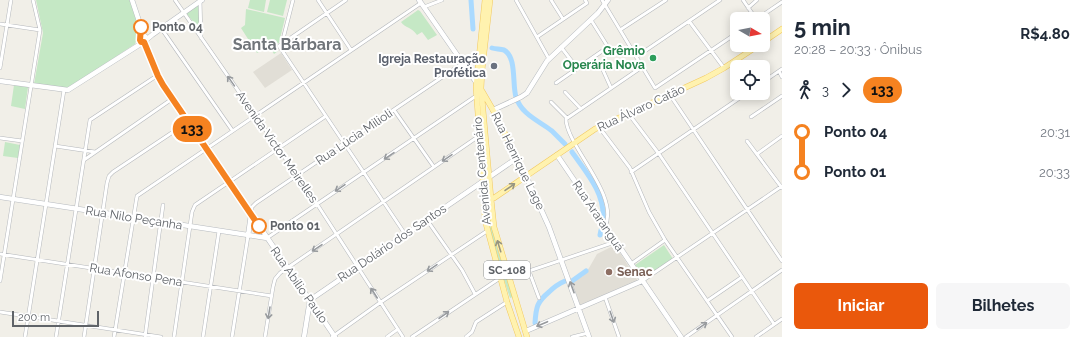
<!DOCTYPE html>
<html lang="pt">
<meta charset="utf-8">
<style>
:root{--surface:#fff;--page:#f6f6f7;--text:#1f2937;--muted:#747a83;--accent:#ea580c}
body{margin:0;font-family:Raleway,sans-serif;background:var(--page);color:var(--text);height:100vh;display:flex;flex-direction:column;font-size:15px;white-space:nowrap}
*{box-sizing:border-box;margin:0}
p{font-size:13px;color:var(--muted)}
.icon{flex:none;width:22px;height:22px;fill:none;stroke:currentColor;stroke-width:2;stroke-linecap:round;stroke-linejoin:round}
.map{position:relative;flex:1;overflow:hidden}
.side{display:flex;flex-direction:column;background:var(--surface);width:300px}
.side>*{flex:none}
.badge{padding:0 8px;border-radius:13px;font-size:14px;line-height:26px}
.needle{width:26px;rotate:99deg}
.controls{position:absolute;left:730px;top:12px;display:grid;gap:8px}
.controls a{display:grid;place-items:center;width:40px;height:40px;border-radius:6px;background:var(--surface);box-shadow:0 2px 10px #0003;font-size:20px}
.scale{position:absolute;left:12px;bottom:10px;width:87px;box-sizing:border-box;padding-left:4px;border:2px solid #5f6368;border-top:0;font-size:11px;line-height:14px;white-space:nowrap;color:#5f6368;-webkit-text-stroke:3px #fff;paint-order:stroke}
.map>.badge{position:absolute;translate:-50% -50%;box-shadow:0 0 0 2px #fff}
.legs{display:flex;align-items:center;gap:6px;height:44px;padding:0 12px;font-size:13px}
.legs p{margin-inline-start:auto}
.head{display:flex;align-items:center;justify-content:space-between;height:68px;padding:0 12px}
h1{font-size:22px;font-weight:700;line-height:30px}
.action{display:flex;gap:8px;margin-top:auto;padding:8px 12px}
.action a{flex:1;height:46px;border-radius:6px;background:var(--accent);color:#fff;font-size:16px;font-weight:700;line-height:46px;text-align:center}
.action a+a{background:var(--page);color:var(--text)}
ul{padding:0 12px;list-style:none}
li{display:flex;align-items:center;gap:14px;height:40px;font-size:15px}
li i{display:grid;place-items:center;width:6px;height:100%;margin:0 5px;background:currentColor}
li i::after{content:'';width:10px;height:10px;margin:-5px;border:3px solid;border-radius:50%;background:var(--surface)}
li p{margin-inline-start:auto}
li:first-child i{background:linear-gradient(#0000 50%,currentColor 0)}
li:last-child i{background:linear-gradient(currentColor 50%,#0000 0)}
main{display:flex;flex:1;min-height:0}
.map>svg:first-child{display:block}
.education{fill:#e1ded6}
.green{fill:#c5e8c5}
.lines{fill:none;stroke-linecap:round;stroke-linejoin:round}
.river{stroke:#aadaff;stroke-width:5}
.street-casing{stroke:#b5b8bc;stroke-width:4}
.secondary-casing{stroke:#b6babf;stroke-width:5.5}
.primary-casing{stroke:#f2c960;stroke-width:6}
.street{stroke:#fff;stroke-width:3}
.secondary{stroke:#fff;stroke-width:4.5}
.primary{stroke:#fff2af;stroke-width:5}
.oneway{stroke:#979a9d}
.oneway2{stroke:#979581}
.line-1-casing{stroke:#fff;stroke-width:9}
.line-1{stroke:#f58220;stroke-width:6}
.stop-1-dot{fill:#fff;stroke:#f58220;stroke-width:2}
.leisure-dot{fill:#2e9e5b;stroke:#fff;stroke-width:1.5}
.worship-dot{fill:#6b7280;stroke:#fff;stroke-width:1.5}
.education-dot{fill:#8d6e63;stroke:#fff;stroke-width:1.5}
.labels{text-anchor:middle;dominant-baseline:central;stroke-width:4;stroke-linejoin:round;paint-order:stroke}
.shield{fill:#fff;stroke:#8f9295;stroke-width:1}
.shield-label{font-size:11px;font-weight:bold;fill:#5f6368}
.stop-label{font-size:12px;font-weight:bold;fill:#5f6368;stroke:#fff;text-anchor:start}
.leisure-label{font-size:12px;font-weight:bold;fill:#27864d;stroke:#fff;text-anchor:end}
.worship-label{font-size:12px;font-weight:bold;fill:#5b616d;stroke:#fff;text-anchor:end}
.street-label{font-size:12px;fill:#5f6368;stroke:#fff}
.education-label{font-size:12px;font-weight:bold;fill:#785e54;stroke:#fff;text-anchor:start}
.district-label{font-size:16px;font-weight:bold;fill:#70757a;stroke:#fff}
</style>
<main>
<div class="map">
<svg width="782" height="337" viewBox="0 0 782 337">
<rect width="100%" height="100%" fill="#f1efe8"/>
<path class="education" d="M281,53l11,17 -27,18 -12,-16z
M615,245l23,36 -58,24 -8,-23 11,-6 6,-8 8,-14z"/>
<path class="green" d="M36,0h95l9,31 -5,13 -68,45 -33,-5 9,-51z
M250,0h16l-2,12 -16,-4z
M270,0h17l-4,16 -16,-4z
M200,4v26l-14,-17z
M246,9l39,9 -6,25 -4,1 3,7 -4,3 -5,-8 -12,7 -16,-25 4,-3z
M418,10l2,1 17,24 -9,5 -6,-8 -5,3c-5,-8 -12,-7 -16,-13z
M14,85l14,2 -3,22 -14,-3z
M5,142l15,3 -2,13 -15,-2z
M486,201l3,4 8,42 16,50 -3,1c-11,-32 -21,-64 -24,-97z
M664,245l9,14 -29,19 -6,-10 -3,-3z"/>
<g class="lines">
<path class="river" d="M471,0l2,29
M492,48c3,1 8,1 12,2 13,7 8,35 12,47 5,17 23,24 36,34 4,4 9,9 13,13
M572,152c14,20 33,41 31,67
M600,235l1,-5
M572,281l14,-10
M535,323c1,-16 2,-21 14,-31 5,-5 9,-8 16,-11"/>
<defs>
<path id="street" d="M175,0l142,204 86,133
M200,0l1,38
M318,0l33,50
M346,0l-67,46 126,188
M516,0l33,59
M551,0l12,19
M602,0l53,88 82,-55
M743,0l13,19
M424,7l18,-7
M748,8l9,-8
M757,19l25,-17
M689,21l35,47
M0,24l40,6
M161,28l71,102
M620,30l46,-30
M537,37l50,-34 -2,-3
M282,43l11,-43
M561,47l16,21
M636,57l84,-57
M737,59l6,8
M0,68l11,-68
M602,68l9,20
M779,71l3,6
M763,82l19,-13
M556,83l52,-36 -17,-27
M565,92l16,17
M670,95l112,166
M551,102l16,16
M394,110l40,57
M628,113l31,41 115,170
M751,117l31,-21
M599,127l31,41 19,44 16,28 67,97
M0,138l22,3
M747,141l35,47
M55,146l40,6
M757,154l25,-18
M84,160l88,-61
M631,172l116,-79
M251,213l1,-6 4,-4 207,-140
M427,220l35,50 13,24
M605,227c13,-27 -24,-67 -35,-93 -2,-5 -4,-9 -4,-15l76,-52
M267,238l209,-142
M0,254l272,42
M631,264l34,-24
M0,281l40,-251 -7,-30
M642,281l140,-95
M605,297l14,40
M539,298l-10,-27 86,-29
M707,301l35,-24
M0,312l161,25
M25,337l39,-247
M56,337l34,-217 68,-45
M84,337l23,-154 2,-7 4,-4 75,-50
M114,337l23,-141 284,-193
M145,337l18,-132
M174,337l18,-125 3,-7 131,-89
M203,337l16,-106
M232,337l16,-101
M265,337l8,-50 2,-8 5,-6 199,-137
M332,337l49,-35 106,-71
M387,337l11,-8
M412,337l88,-59
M466,337l6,-5 4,-10 31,-20
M572,337l16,-4
M686,337l96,-67
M756,337l26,-18"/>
<path id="secondary" d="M132,0l12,36
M419,0l57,82
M139.5 39a3.5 3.5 0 1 1 7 0a3.5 3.5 0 1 1-7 0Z
M146,40l6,-5 50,-35
M144,42l12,30 7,13 172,252
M0,81l68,9 74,-47
M493,110l28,-13 6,-4 20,-32 51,-48 10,-13
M557,155l124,182
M526,176l23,51 40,110
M0,197l267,41
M248,236l3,-21
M526,331l116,-50
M304,337l6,-37 207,-142"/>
<path id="primary" d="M485,0l-9,87 8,107 1,26 22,82 12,35
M490,0l-8,70 -1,18 10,111 3,28 33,110
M763,42l19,-13
M482,91l11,19 33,66
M491,199l3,-1 101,-69 111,-51 18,-10 35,-23"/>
</defs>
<use href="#street" class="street-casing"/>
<use href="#secondary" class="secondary-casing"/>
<use href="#primary" class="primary-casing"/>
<use href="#street" class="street"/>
<use href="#secondary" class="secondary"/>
<use href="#primary" class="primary"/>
</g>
<defs><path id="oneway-shaft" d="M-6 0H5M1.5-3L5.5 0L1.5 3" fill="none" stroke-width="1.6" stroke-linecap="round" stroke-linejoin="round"/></defs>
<g class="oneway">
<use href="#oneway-shaft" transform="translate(231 81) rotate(-125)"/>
<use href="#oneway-shaft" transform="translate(389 156) rotate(146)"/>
<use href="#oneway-shaft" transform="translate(447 158) rotate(146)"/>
<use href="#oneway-shaft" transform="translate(340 188) rotate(146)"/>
<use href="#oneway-shaft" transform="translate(317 248) rotate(146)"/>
<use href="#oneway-shaft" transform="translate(432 268) rotate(146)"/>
<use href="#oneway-shaft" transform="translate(572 287) rotate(-110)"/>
<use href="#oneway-shaft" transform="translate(374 293) rotate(-123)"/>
<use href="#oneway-shaft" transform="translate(269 313) rotate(99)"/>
<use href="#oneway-shaft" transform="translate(444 315) rotate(-35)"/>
<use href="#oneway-shaft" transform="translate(612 317) rotate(71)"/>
<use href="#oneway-shaft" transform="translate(542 324) rotate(157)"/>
<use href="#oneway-shaft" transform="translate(702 326) rotate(-35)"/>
</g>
<g class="oneway2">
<use href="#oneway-shaft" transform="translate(510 187) rotate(-35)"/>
<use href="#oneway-shaft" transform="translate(499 246) rotate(-107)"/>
</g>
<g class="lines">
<defs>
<path id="line-1" d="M141,27l-1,13 1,2h3l14,34 5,9 96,141"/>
</defs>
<use href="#line-1" class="line-1-casing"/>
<use href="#line-1" class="line-1"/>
</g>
<g class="stop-1-dot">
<circle cx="141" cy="27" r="7"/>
<circle cx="259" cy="226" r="7"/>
</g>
<circle class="leisure-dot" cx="653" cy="58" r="4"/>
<circle class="worship-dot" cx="494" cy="66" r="4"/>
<circle class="education-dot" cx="609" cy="272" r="4"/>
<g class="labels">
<rect class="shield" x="484" y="261" width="46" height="18" rx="3"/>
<g class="shield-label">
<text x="507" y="270">SC-108</text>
</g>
<g class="stop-label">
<text x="152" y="27">Ponto 04</text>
<text x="270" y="226">Ponto 01</text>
</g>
<g class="leisure-label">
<text x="645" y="51">Grêmio<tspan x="645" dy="14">Operária Nova</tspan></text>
</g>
<g class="worship-label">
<text x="486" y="59">Igreja Restauração<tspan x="486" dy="14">Profética</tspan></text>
</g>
<g class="street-label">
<text transform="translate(641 108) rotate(-25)">Rua Álvaro Catão</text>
<text transform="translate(354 137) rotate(-34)">Rua Lúcia Milioli</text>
<text transform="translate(277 147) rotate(55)">Avenida Victor Meirelles</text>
<text transform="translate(518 161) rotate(64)">Rua Henrique Lage</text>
<text transform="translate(482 171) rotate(-95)">Avenida Centenário</text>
<text transform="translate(598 216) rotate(56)">Rua Araranguá</text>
<text transform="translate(134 218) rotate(9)">Rua Nilo Peçanha</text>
<text transform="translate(392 243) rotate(-34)">Rua Dolário dos Santos</text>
<text transform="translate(136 275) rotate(9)">Rua Afonso Pena</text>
<text transform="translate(299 285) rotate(55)">Rua Abílio Paulo</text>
</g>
<g class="education-label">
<text x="617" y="272">Senac</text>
</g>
<g class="district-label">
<text x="287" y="44">Santa Bárbara</text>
</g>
</g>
</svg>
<div class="controls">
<a><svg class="needle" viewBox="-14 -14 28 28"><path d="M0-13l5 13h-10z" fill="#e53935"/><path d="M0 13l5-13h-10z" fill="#747a83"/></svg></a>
<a><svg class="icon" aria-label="locate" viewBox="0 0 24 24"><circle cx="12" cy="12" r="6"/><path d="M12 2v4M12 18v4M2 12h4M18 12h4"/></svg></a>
</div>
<div class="scale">200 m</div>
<b class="badge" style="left:192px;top:129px;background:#f58220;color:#111">133</b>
</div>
<section class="side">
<div class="head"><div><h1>5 min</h1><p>20:28 – 20:33 · Ônibus</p></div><b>R$4.80</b></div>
<div class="legs"><svg class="icon" aria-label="walk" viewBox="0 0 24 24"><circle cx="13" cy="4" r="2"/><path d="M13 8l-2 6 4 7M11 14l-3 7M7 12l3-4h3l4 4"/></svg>3<svg class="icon" aria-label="forward" viewBox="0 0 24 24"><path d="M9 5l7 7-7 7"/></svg><b class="badge" style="background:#f58220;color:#111">133</b></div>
<ul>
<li><i style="color:#f58220"></i><b>Ponto 04</b><p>20:31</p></li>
<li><i style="color:#f58220"></i><b>Ponto 01</b><p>20:33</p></li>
</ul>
<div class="action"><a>Iniciar</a><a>Bilhetes</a></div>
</section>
</main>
